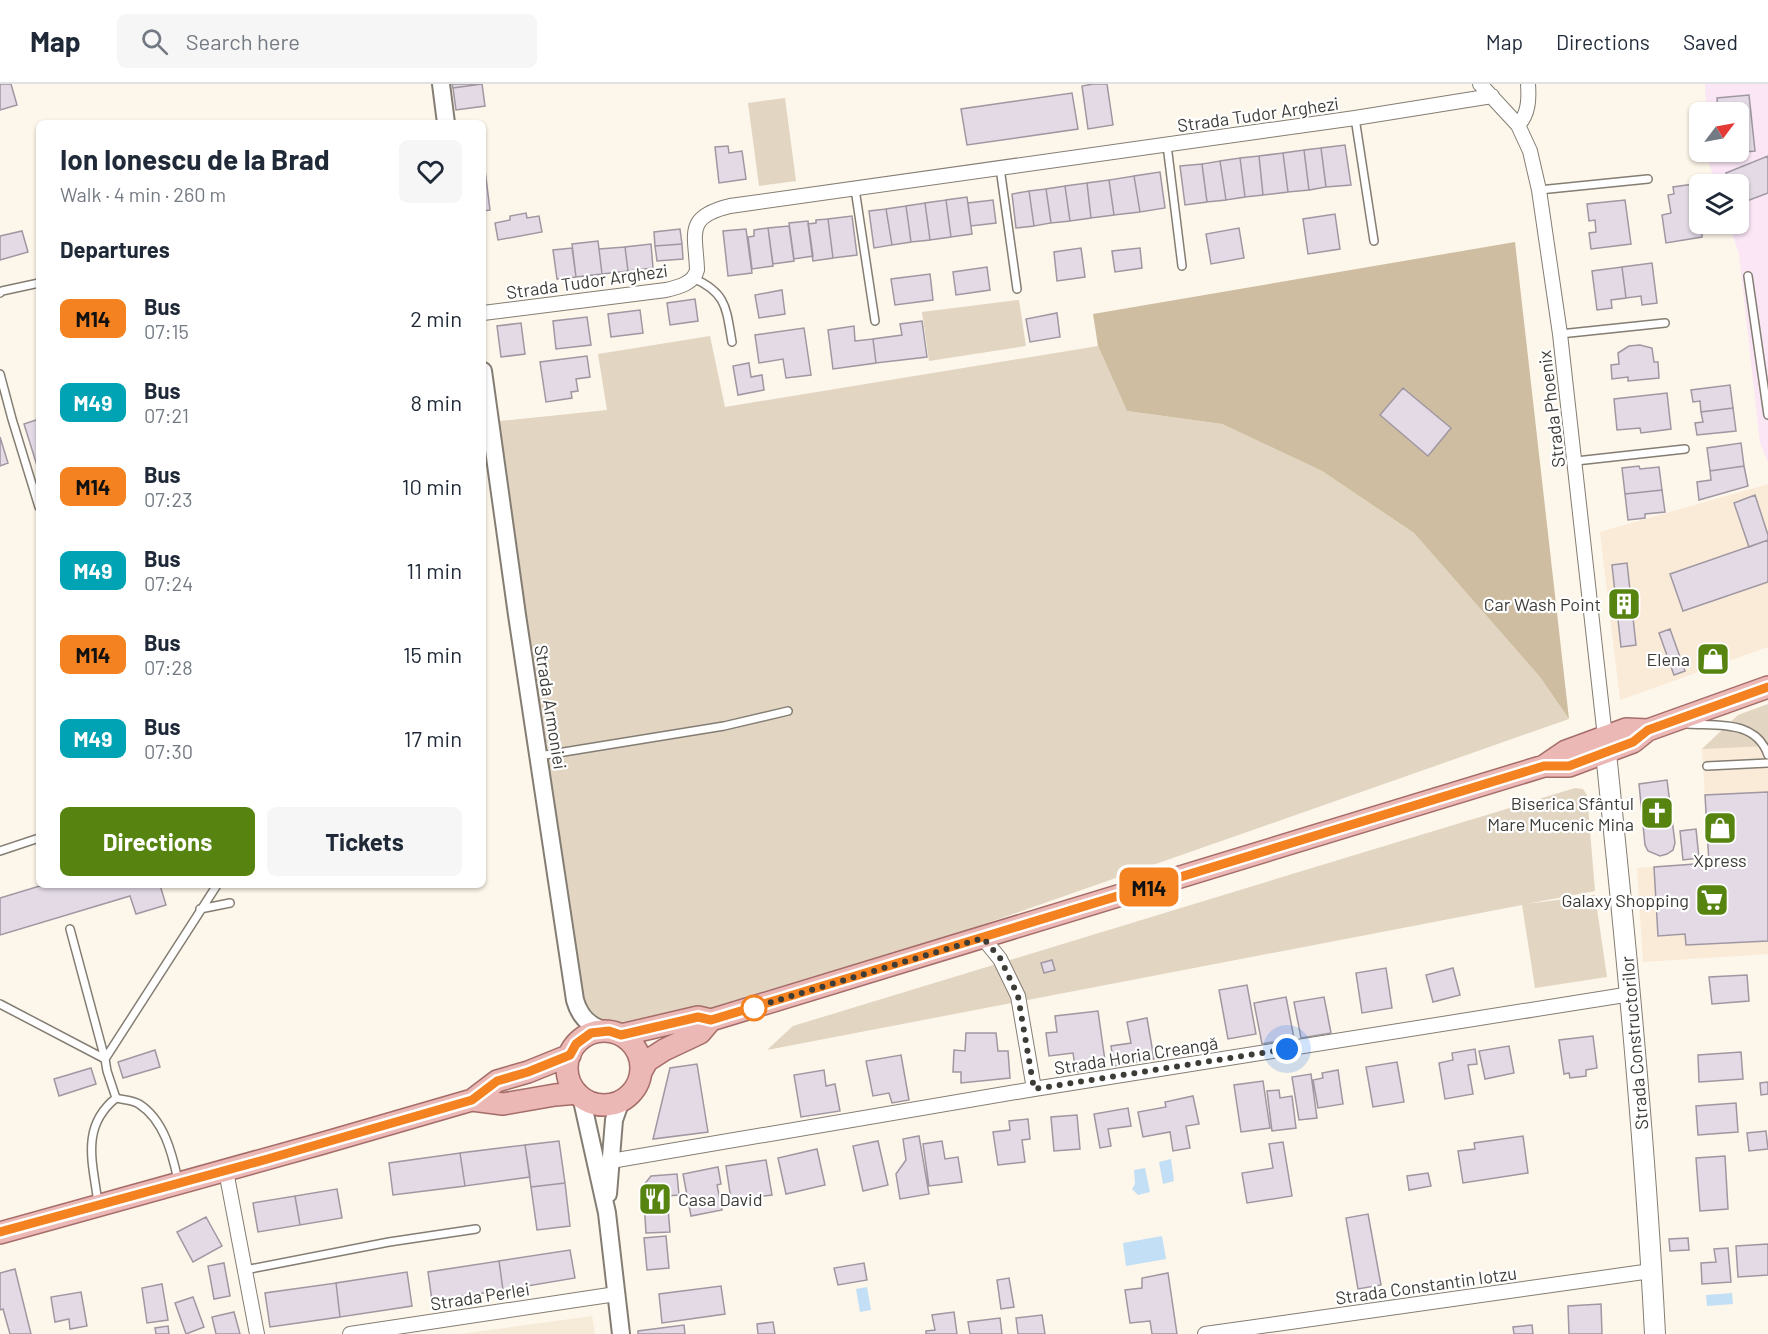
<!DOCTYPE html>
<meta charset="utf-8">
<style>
:root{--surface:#fff;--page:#f6f6f7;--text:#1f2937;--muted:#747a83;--line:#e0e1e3;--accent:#578410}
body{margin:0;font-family:Barlow,sans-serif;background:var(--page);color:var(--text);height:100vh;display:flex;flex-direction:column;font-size:22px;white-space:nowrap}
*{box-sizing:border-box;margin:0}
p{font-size:20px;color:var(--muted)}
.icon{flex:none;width:33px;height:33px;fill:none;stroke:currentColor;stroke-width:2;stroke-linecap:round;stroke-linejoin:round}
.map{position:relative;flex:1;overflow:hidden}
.drawer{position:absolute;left:36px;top:36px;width:450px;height:768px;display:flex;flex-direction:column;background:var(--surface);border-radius:9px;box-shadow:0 2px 4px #0004}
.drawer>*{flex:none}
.badge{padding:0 12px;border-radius:9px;font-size:21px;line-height:39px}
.needle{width:39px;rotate:58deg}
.tools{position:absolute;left:1689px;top:18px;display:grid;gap:12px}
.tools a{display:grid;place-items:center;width:60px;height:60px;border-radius:9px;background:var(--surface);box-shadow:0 2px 4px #0004;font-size:30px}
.you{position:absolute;width:30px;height:30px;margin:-15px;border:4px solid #fff;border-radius:50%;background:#1a73e8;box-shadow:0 0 0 9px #1a73e833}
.map>.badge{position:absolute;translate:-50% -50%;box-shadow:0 0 0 3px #fff}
h2{padding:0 24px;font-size:22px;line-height:54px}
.round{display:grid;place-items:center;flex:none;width:63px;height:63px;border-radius:9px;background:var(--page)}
.overview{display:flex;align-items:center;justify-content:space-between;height:102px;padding:0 24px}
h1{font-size:28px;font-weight:700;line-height:45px}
.primary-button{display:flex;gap:12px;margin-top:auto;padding:12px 24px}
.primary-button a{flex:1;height:69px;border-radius:9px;background:var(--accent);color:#fff;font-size:24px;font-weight:700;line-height:69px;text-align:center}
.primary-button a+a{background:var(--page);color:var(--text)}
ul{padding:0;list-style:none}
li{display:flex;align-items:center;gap:18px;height:84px;padding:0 24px}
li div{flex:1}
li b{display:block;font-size:22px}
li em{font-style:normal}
li .badge{min-width:66px;font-weight:700;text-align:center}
header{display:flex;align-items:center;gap:36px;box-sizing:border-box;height:84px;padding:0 30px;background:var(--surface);border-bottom:2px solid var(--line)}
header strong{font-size:28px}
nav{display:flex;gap:33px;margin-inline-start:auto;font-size:21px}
.search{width:420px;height:54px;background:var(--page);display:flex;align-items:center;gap:15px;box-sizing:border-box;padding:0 21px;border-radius:9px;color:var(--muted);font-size:22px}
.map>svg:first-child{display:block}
.commercial{fill:#faead8}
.industrial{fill:#fae6f5}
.built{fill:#f6ebd8}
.green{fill:#e2d5c2}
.forest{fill:#cebda0}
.water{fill:#c3dff6}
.building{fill:#e3dae5;stroke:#9f97a1;stroke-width:1.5}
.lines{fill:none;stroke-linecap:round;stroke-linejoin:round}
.service-casing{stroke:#847d73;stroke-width:10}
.minor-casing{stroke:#847d73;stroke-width:16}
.tertiary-casing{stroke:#847d73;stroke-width:20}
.secondary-casing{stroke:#847d73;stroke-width:22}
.primary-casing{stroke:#a56d69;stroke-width:24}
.service{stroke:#fff;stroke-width:7}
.minor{stroke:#fff;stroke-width:14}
.tertiary{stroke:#fff;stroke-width:16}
.secondary{stroke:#fff;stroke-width:20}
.primary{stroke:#ebb8b5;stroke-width:21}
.line-casing{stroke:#fff;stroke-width:14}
.line{stroke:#f58220;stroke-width:9}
.walk{stroke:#3e3c37;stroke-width:6;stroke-dasharray:0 10.8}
.stop-dot{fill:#fff;stroke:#f58220;stroke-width:3}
.labels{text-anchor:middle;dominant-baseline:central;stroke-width:4.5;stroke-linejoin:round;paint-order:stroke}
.street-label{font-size:18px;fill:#3e3c37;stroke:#fff}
.poi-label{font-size:18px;fill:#3e3c37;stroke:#fff;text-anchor:end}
</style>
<header>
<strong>Map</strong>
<div class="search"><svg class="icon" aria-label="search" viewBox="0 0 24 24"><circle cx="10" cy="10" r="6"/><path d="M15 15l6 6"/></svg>Search here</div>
<nav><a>Map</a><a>Directions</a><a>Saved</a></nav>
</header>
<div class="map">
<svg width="1768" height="1250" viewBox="0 0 1768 1250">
<rect width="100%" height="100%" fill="#fdf6ea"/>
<path class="commercial" d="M1768,400v163l-148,53 -20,-168z
M1768,620v250l-125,8 -6,-94 72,-5 -7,-114 36,-34z"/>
<path class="industrial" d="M1705,0h63v378l-8,-19 -21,-189 -10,-30h9v-40h-22l-8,-24v-8h30v-40h-32z"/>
<path class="built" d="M592,1232l3,18h-134z"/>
<path class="green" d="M785,14l11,83 -37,5 -11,-83z
M1019,216l7,46 -97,15 -7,-49z
M710,252l15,71 373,-61 29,65 95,13 100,47 92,62 126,144 29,42 -858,301 -79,24 -17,-11 -34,-18 -91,-593 117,-12 -9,-56z
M1768,620v42l-66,3 36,-34z
M1575,704l8,1 4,6 8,96 -69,13 69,-9 12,82 -72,11 -13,-83 -755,145 26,-24z"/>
<path class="forest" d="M1515,158l54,477 -29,-42 -126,-144 -92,-62 -100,-47 -95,-13 -29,-65 -5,-32z"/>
<path class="water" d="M1171,1075l3,22 -11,3 -4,-22z
M1145,1084l5,24 -12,3 -6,-6 3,-5 -1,-14z
M1162,1152l4,23 -40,7 -3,-23z
M867,1203l4,23 -11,2 -4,-23z
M1732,1209l1,11 -26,2 -1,-11z"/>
<path class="building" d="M0,0h11l6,21 -17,5z
M452,0h30l-29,4z
M482,0l3,22 -29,4 -3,-22z
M1093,0h14l6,41 -25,4 -6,-43z
M1072,9l6,36 -111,16 -6,-36z
M1749,11l6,56 -33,3v-2h16v-40h-20l-1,-14z
M1345,61l6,40 -25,2 -5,-39z
M728,62l1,7 13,-2 4,28 -27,4 -4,-36z
M1321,64l5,39 -17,3 -5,-40z
M1304,66l5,40 -21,2 -5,-39z
M1283,69l5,39 -25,3 -4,-39z
M1259,72l4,39 -18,2 -5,-39z
M1768,72v37l-29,11 -1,-20h-7l-5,-11z
M1240,74l5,39 -19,3 -6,-39z
M1220,77l6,39 -19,2 -5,-38z
M1202,80l5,38 -22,3 -5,-39z
M483,86h2l5,40 -7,1z
M1160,88l5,36 -25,4 -6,-36z
M1134,92l6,36 -26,3 -5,-35z
M1109,96l5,35 -23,3 -4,-35z
M1708,98l1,2h-9v40h15l1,7 -14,2v4l-36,6 -4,-28 9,-2 -3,-18 6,-1 -1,-7z
M1087,99l4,35 -21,3 -5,-35z
M1065,102l5,35 -19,2 -5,-34z
M1046,105l5,34 -17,3 -5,-35z
M1029,107l5,35 -18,2 -4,-34z
M967,113l5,37 -21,3 -5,-37z
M946,116l5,37 -21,3 -5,-37z
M993,116l3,23 -25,3 -3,-23z
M1625,116l6,44 -40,5 -2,-16 7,-1 -1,-12 -6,1 -2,-17z
M925,119l5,37 -19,2 -5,-36z
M906,122l5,36 -19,3 -6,-36z
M886,125l6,36 -18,3 -5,-37z
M526,129l1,5 12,-2 3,16 -44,8 -3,-17 15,-3v-4z
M1335,130l5,35 -32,5 -5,-35z
M852,132l5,39 -24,3 -5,-39z
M828,135l5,39 -20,3 -5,-37 8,-1v-3z
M808,137l5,35 -19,3 -5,-36z
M789,142l5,35 -21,3 -5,-36z
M768,144l5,38 -21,3 -4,-32 6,-1v-6z
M1239,144l5,30 -33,6 -5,-30z
M680,145l2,15 -27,2 -1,-14z
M746,145l6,44 -24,3 -5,-45z
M22,147l6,21 -28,8v-24z
M598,157l4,33 -26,3 -4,-33z
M651,160l2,24 -25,3 -3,-24z
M682,160l1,15 -26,2 -2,-15z
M625,163l3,24 -26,3 -3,-25z
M572,164l4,29 -19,2 -4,-29z
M1081,164l4,29 -28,4 -3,-29z
M1140,164l2,20 -27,4 -3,-21z
M1652,179l5,40 -15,2 -1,-9 -15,2 -4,-31z
M987,183l3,23 -34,5 -3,-23z
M1622,183l4,31 -15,2 1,8 -15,2 -5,-39z
M930,190l3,26 -38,5 -4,-26z
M782,206l3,24 -26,4 -4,-23z
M695,215l3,22 -28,4 -3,-22z
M640,226l3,23 -32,4 -3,-23z
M1057,229l3,24 -30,5 -4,-23z
M587,233l4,28 -35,4 -3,-28z
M922,237l5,36 -51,6 -3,-24 29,-4 -2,-11z
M521,239l4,31 -24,3 -4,-31z
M854,242l1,15 18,-2 3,24 -43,6 -5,-39z
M804,244l7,47 -25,3 -3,-19 -24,4 -4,-28z
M1640,261l12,3 2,14h4l1,16 -31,3v-4l-16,2 -1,-14 8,-1 -1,-11 11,-7z
M587,272l3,21 -14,2 2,12 -7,1 1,6 -26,4 -6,-40z
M749,279l2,14 11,-2 2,15 -26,5 -5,-29z
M1730,301l3,23 -32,4 -1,-11 -7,1 -2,-12z
M1403,304l48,40 -23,28 -48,-41z
M1667,309l4,36 -30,4 -1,-5 -23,2 -3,-31z
M1733,324l3,23 -39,4 -2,-12 8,-1 -2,-10z
M39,335v53l-15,-48z
M0,353l8,26 -8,3z
M1741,359l3,23 -34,5 -3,-23z
M1639,382l1,3 19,-2 3,23 -37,4 -3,-26z
M1744,382l4,20 -49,14 -2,-18 14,-2 -1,-9z
M1662,406l3,22 -20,2v4l-17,2 -3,-26z
M1755,411l13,40v5l-19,7 -15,-44z
M1768,456v42l-85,29 -13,-37z
M1627,479l9,82 -15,2 -9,-82z
M1670,545l15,42 -11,4 -15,-42z
M1721,566l4,10 -21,8 -3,-10z
M1667,696l8,63 -2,7 -6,4 -7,2 -12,-5 -3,-6 -6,-61z
M1768,708v149l-82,4 -1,-11 -27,2 -4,-69 55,-4 -4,-68z
M1696,745l3,29 -16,2 -3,-29z
M43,801h117l6,20 -30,9 -6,-18 -130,39v-37z
M1052,876l3,10 -11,3 -3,-10z
M1386,884l6,40 -30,5 -6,-40z
M1453,884l7,27 -27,7 -7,-27z
M1747,891l2,26 -37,3 -3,-27z
M1247,901l9,49 -28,5 -9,-49z
M1286,913l8,41 -32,6 -8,-41z
M1324,913l7,36 -30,5 -7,-36z
M1098,927l8,57 -30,4 -3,-19 -24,3 -3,-23 11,-1 -2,-16z
M1147,934l7,41 -40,7 -3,-20 20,-3 -4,-21z
M966,949h30l2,18h10l2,27 -49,5v-11h-8l1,-22 11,1z
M1593,952l4,32 -11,2v6l-16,2 -1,-5 -5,1 -5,-34z
M1509,962l5,27 -29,6 -6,-28z
M1475,965l2,15 -9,1 5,29 -28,5 -6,-36 14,-3 -1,-7z
M155,966l5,17 -37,11 -5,-16z
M1741,968l2,27 -44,3 -1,-27z
M901,971l8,45 -17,3 -3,-10 -16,3 -7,-35z
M1397,978l7,40 -31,5 -7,-40z
M697,980l11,68 -55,7 17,-71z
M91,984l5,16 -37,12 -5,-17z
M824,986l2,16 9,-2 5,27 -39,6 -7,-42z
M1338,986l5,34 -25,4 -5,-28 10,-2 -1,-5z
M1311,990l6,44 -18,2 -7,-43z
M1263,997l7,47 -29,4 -7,-47z
M1768,998v12l-7,1 -1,-12z
M1279,1006l1,8 12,-2 4,32 -24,3 -5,-40z
M1193,1012l6,28 -13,2 4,22 -17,3 -3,-19 -27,5 -5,-25 28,-5 -1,-5z
M1736,1019l2,29 -40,3 -2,-29z
M1128,1024l3,18 -23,3 3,17 -11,2 -6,-34z
M1077,1031l3,34 -26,2 -3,-34z
M1028,1035l2,20 -8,1 3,22 -27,3 -5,-33 17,-2 -1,-9z
M1766,1047l2,18 -19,2 -2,-18z
M919,1052l10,58 -29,5 -4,-25 10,-14 -3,-21z
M1523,1052l5,37 -65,10 -5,-32 17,-2 -1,-6z
M559,1057l6,42 -34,4 -6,-42z
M878,1057l10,44 -25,6 -10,-45z
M942,1057l3,18 13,-2 4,25 -33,4 -6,-42z
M1283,1058l9,54 -45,7 -5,-30 31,-5 -4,-24z
M525,1061l5,32 -65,9 -5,-33z
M817,1065l8,36 -39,9 -8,-36z
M460,1069l5,33 -72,9 -4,-32z
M1725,1072l3,53 -28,2 -4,-53z
M766,1076l6,35 -41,5 -5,-34z
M718,1083l3,17 -4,1 5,25 -31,6 -8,-42z
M1428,1089l3,13 -22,4 -2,-14z
M677,1090l2,21 -12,1 3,36 -24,1 -3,-47 8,-10z
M565,1099l5,43 -33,4 -6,-43z
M337,1105l5,29 -42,7 -5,-29z
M295,1112l5,29 -42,7 -5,-29z
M1368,1130l13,71 -23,4 -12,-71z
M206,1133l16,29 -29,16 -16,-30z
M666,1152l3,32 -22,2 -3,-32z
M1688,1154l1,12 -19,1 -1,-12z
M1768,1160v31l-30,2 -2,-31z
M1728,1164l3,34 -29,2 -1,-21 15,-1 -2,-13z
M570,1166l5,28 -72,12 -4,-29z
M499,1177l4,29 -71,11 -4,-29z
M224,1179l6,33 -16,3 -6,-33z
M864,1179l3,17 -29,5 -4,-17z
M15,1185l16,65h-21l-7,-25 -3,1v-37z
M407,1188l5,34 -72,11 -4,-34z
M1168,1189l9,61h-25l-2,-13 -20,2 -5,-33 17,-2v-10z
M1009,1194l5,29 -13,2 -4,-29z
M336,1199l4,34 -70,10 -5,-34z
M162,1200l6,36 -21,3 -5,-35z
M721,1202l4,28 -63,9 -3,-29z
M81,1208l6,34 -17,3 -1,-10 -14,3 -4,-25z
M193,1213l11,30 -18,7 -11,-31z
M1601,1220l1,30h-33l-1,-28z
M234,1228l6,22h-24l-4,-17z
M954,1228l3,22h-31v-3l9,-1 -3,-15z
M1042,1231l3,19h-27l-2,-16z
M1000,1234l2,16h-32l-2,-12z
M773,1238l2,12h-17l-1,-10z
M684,1241l1,9h-47v-3z
M1532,1241l1,9h-19l-1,-7z
M168,1242l1,8h-13l-1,-6z"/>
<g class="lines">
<defs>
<path id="service" d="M1355,34l19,123
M1167,61l15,121
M1000,84l17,121
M855,105l20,132
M1539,106l109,-11
M1748,192l20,139
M693,194c34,15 33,30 39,64
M0,209l2,-2 37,-8
M1560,250l105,-11
M0,290l12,45 27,88
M1576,377l109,-12
M1688,640c30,2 68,-4 80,31
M539,672l185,-30 64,-15
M1707,682l61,-3
M0,767l39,-13
M200,825l30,-6
M70,845l35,130
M0,920l105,55
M116,1014l-9,-27 -2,-12 112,-174
M116,1014c7,2 17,2 23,6 25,16 33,49 39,76
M98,1119c-5,-40 -18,-76 18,-105
M245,1186l144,-28 87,-13"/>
<path id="minor" d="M1480,0l38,41 12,26 9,39 21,144 45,403
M1518,41c11,-11 11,-27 10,-41
M483,229l183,-23c13,-3 28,-7 31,-20 -1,-36 -13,-53 33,-64l625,-88 137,-22
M983,854l17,21 18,37 16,93
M611,1077l423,-72 597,-95
M226,1087l31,163
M350,1250l266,-40
M1205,1250l446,-63"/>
<path id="tertiary" d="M441,0l5,39
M483,287l34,244 58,385c5,18 16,28 34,31
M581,1012l26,117 14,121
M608,1110l6,-74 5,-14 8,-10"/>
<path id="secondary" d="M1606,669c20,193 39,387 49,581"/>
<path id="primary" d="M1544,682l22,-15 60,-22 22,1
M567 984a37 37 0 1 1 74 0a37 37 0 1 1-74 0Z
M621,951l77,-18 13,3 833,-254h25l64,-24 15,-12 120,-43
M641,988l6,-11 17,-11 36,-17 11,-13
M472,1016l31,4 52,-9 22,-2
M0,1149l320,-89 152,-44 25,-19 31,-9 42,-17"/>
</defs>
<use href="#service" class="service-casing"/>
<use href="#minor" class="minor-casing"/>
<use href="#tertiary" class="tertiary-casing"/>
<use href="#secondary" class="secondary-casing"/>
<use href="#primary" class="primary-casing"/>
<use href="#service" class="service"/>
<use href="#minor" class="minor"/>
<use href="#tertiary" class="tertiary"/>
<use href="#secondary" class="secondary"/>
<use href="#primary" class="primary"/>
</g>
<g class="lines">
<defs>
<path id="line" d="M0,1148l264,-72 208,-60 25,-19 31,-9 42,-17 6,-11 15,-11 18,-2 12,4 77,-18 13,3 833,-254h25l64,-24 15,-12 120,-43"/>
</defs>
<use href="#line" class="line-casing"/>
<use href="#line" class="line"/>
<path class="walk" d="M754,924h-2l231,-70 17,20 18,38 16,93 253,-40"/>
</g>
<defs>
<symbol id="building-square" viewBox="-11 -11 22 22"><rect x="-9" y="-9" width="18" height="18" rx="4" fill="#578410" stroke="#fff"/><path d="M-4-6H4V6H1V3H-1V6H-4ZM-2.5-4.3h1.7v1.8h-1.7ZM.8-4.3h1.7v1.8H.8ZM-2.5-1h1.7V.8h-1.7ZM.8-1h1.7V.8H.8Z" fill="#fff"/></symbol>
<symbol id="shop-square" viewBox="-11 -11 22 22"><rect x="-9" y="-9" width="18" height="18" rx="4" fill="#578410" stroke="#fff"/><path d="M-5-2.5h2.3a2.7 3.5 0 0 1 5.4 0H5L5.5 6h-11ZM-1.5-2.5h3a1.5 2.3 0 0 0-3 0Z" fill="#fff"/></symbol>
<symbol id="church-square" viewBox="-11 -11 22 22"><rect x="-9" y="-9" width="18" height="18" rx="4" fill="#578410" stroke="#fff"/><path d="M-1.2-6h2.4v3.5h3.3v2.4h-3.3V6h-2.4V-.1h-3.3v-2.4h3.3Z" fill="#fff"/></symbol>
<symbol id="supermarket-square" viewBox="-11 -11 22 22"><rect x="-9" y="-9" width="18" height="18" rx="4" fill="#578410" stroke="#fff"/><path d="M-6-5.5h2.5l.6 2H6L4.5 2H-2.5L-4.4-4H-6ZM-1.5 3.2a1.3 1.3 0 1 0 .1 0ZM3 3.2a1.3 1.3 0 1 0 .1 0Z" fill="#fff"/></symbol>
<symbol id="restaurant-square" viewBox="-11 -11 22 22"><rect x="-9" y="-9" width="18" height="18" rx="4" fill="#578410" stroke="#fff"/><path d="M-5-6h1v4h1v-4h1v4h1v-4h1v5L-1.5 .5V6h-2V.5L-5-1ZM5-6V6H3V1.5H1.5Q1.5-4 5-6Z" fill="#fff"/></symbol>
</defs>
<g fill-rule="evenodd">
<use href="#building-square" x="1605" y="501" width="38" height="38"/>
<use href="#shop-square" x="1694" y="556" width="38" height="38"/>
<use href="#church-square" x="1638" y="710" width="38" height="38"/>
<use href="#shop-square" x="1701" y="725" width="38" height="38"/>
<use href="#supermarket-square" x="1693" y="797" width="38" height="38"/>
<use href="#restaurant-square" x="636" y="1096" width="38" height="38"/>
</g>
<circle class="stop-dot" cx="754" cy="924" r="12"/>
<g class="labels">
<g class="street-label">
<text transform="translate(1258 30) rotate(-8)">Strada Tudor Arghezi</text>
<text transform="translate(587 197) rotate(-8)">Strada Tudor Arghezi</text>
<text transform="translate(1551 325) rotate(-97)">Strada Phoenix</text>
<text transform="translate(551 623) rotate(81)">Strada Armoniei</text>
<text transform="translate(1634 959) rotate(-95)">Strada Constructorilor</text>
<text transform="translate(1136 971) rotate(-9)">Strada Horia Creangă</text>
<text transform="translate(1426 1201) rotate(-8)">Strada Constantin Iotzu</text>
<text transform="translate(480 1212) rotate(-9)">Strada Perlei</text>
</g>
<g class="poi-label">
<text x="1601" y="520">Car Wash Point</text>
<text x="1690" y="575">Elena</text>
<text x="1634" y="719">Biserica Sfântul<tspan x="1634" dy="21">Mare Mucenic Mina</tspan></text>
<text x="1720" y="776" text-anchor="middle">Xpress</text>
<text x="1689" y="816">Galaxy Shopping</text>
<text x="678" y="1115" text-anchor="start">Casa David</text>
</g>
</g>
</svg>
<div class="tools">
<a><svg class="needle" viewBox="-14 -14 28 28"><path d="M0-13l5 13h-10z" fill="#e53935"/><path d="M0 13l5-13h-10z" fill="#747a83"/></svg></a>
<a><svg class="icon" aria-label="layers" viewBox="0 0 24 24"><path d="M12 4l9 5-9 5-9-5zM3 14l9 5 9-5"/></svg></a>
</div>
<div class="you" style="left:1287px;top:965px"></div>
<b class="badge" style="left:1149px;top:803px;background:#f58220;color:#111">M14</b>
<section class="drawer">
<div class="overview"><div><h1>Ion Ionescu de la Brad</h1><p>Walk · 4 min · 260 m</p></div><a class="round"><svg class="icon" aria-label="heart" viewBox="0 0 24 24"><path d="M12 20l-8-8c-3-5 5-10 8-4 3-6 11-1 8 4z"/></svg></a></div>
<h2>Departures</h2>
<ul>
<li><span class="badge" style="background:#f58220;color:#111">M14</span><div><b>Bus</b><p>07:15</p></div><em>2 min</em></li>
<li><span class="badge" style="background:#00a3b4;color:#fff">M49</span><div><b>Bus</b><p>07:21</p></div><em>8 min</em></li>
<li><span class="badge" style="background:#f58220;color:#111">M14</span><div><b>Bus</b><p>07:23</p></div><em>10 min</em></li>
<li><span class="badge" style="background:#00a3b4;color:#fff">M49</span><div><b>Bus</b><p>07:24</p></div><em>11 min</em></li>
<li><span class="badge" style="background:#f58220;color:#111">M14</span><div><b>Bus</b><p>07:28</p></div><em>15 min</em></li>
<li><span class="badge" style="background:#00a3b4;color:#fff">M49</span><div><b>Bus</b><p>07:30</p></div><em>17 min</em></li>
</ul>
<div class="primary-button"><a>Directions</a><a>Tickets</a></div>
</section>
</div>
